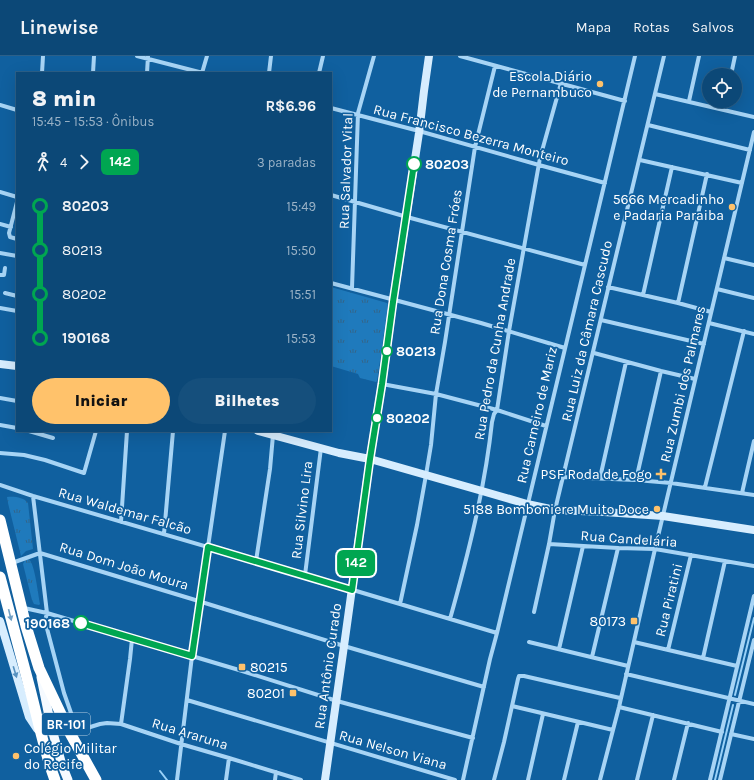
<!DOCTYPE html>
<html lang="pt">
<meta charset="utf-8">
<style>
:root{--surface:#0c4877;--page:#154f7c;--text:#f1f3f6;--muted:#9ab2c6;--line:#2c6089;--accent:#ffc26b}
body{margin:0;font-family:Karla,sans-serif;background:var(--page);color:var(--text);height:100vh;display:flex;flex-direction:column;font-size:15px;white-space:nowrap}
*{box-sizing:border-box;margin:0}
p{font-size:13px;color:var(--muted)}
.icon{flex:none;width:22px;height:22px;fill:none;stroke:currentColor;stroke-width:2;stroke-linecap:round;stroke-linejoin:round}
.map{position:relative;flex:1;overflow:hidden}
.sheet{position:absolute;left:16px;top:16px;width:316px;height:360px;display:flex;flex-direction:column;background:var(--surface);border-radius:0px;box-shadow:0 4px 16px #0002,0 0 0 1px var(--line)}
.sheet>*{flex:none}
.badge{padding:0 8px;border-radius:6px;font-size:14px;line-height:26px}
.fabs{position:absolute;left:702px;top:12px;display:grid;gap:8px}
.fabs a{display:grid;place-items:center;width:40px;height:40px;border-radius:50%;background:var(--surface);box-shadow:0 4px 16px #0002,0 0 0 1px var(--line);font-size:20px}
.map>.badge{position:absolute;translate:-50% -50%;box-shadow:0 0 0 2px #fff}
.legs{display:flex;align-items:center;gap:6px;height:44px;padding:0 16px;font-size:13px}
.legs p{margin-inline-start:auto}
.head{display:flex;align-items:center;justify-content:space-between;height:68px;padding:0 16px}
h1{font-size:22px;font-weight:800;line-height:30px}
.cta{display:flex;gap:8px;margin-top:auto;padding:8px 16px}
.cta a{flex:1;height:46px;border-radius:24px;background:var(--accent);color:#111;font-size:16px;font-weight:800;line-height:46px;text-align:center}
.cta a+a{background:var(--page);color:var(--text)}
ul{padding:0 16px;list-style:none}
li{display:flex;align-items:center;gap:14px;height:44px;font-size:15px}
li i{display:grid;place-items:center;width:6px;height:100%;margin:0 5px;background:currentColor}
li i::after{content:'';width:10px;height:10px;margin:-5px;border:3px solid;border-radius:50%;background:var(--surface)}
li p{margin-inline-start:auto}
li:first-child i{background:linear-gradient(#0000 50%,currentColor 0)}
li:last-child i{background:linear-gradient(currentColor 50%,#0000 0)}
header{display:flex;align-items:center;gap:24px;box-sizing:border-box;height:56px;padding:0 20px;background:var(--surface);border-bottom:1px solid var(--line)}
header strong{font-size:19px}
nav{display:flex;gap:22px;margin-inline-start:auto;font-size:14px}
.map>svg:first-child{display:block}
.grass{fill:url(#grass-tufts)}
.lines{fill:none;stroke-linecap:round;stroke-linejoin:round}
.stream{stroke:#99d1f8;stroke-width:2}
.street{stroke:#a7d4f5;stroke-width:4}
.secondary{stroke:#d7edfe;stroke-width:8}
.primary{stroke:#f5faff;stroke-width:9}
.highway{stroke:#fff;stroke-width:11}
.oneway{fill:#70a0c5}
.oneway2{fill:#5691c0}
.line-1-casing{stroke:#fff;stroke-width:9}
.line-1{stroke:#00a651;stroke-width:6}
.poi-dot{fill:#ffc26b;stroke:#10609f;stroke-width:1.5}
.stop-1-dot{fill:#fff;stroke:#00a651;stroke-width:2}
.labels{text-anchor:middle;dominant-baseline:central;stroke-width:3.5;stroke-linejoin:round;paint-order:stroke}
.shield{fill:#10609f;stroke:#b7cfe2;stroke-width:1}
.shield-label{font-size:13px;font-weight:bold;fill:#fff}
.poi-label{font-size:14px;fill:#fff;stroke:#10609f;text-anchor:end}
.street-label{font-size:14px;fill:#fff;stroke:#10609f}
.stop-label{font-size:14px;font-weight:bold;fill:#fff;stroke:#10609f;text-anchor:start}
</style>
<header>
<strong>Linewise</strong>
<nav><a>Mapa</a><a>Rotas</a><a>Salvos</a></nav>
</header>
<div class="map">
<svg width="754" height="724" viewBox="0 0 754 724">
<defs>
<pattern id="grass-tufts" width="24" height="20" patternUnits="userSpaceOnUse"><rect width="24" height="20" fill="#1f7abc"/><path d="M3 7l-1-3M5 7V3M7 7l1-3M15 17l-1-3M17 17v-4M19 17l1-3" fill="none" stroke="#33658a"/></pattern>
</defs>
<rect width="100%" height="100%" fill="#10609f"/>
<path class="grass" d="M331,231l56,16 1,2 -11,76 -1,1 -16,-4 -2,-4 -27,-8z
M7,441c6,-1 17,0 21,6l5,46 -7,2 -5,5 -13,-53z
M29,503c6,6 9,35 11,45l-1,1 -5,-1 -2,-4 -9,-36 2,-4z"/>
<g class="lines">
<path class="stream" d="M735,639l19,-77
M160,715l7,9
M715,724l18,-75"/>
<path class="street" d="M137,0l66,17
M460,0l165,45
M42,17l1,-17
M93,17l1,-17
M147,17l1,-17
M202,17l5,-17
M269,17l2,-17
M319,17l4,-17
M731,19l4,-19
M655,38l99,23
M689,45l10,-45
M0,49l17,5
M331,52l88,23 120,34 66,18
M723,53l1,-8
M648,69l102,25
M640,104l102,23
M0,136l17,5
M331,139l76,22 178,48
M17,146l-8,31 1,4 7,2
M0,168l11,3
M0,197l17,3
M724,202l30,7
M0,219h4l1,-7
M331,227l150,40 84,25
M608,231l70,16 33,9
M352,232l6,-175 16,-57
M717,233l37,9
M5,237l12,3
M643,239l29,-128
M678,247l29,-129
M0,252l17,3
M601,264l103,24
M709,267l45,11
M594,297l67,18 34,8
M382,328l54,10 61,16 49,16
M0,342l17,3
M0,369l17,3
M29,375l24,7
M0,397l24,2 21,5 39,13 12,-42
M563,421l73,3 35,3 83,12
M600,422l26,-116
M636,424l25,-109
M0,429l33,11 223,65 241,72
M705,431l39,-156
M742,437l12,-52
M33,440l14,117 -2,8 19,72 13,37
M121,466l6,-91
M164,478l9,-103
M549,488l69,4 37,1 99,17
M256,505l14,-92 3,-34
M12,507l28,-10 152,46 152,47 140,41
M305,519l16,-127
M400,548l17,-79 9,-50 5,-30 5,-51 9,-52 30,-195 20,-81
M24,552l23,5 192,57 98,31 136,37
M534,556l15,-68 6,-34 109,-454
M450,563c18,-64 35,-131 42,-197l2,-8 3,-4 12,-79 31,-173 21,-75
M529,586l99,24
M634,586l103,24
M559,593l24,-103
M668,594l23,-95
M592,601l26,-109
M703,602l22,-97
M626,618l128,30
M187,644l268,80
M512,650l101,24
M619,651l103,25
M121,668l9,-65 2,-20
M71,677l29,-9 7,-1 14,1 60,20 48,14 72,22
M731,678l23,5
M177,724l15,-124 33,-225
M226,724l3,-22
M275,724l1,-8
M463,724l27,-121 7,-26 138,-577
M494,724l10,-38 14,-63 1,-3h5l96,22
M528,724l15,-66
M564,724l14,-58
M600,724l19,-73 36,-158 99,-417
M637,724l16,-65
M674,724l14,-57
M710,724l44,-184
M720,724l34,-140"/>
<path class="secondary" d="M0,308l17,2
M258,375l81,22 31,6 112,32 45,13 28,6 49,2 59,4 91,14
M0,565l29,96 8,12
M325,724l19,-134 26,-187 12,-75 11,-82 26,-169 5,-42 5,-35"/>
<path class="primary" d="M41,621l10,49 11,39 6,15"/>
<path class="highway" d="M0,464l26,106 13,42 31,65 26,47
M0,521c10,37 20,75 30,112 8,31 14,62 25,91"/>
</g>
<defs><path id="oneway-solid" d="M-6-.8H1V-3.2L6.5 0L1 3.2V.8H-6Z"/></defs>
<use class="oneway" href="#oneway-solid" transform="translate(10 559) rotate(76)"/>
<use class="oneway2" href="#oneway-solid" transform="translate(15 616) rotate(73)"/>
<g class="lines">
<defs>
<path id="line-1" d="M81,567l111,33 16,-109 144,43 18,-131 12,-75 11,-82 21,-138"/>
</defs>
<use href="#line-1" class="line-1-casing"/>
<use href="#line-1" class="line-1"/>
</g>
<g class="poi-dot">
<circle cx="600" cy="28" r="4"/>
<circle cx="732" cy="151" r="4"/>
<path d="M659 412h4v4h4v4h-4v4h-4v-4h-4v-4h4z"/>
<circle cx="657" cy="453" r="4"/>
<rect x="630" y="561" width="8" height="8" rx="2"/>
<rect x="238" y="607" width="8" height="8" rx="2"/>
<rect x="289" y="633" width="8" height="8" rx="2"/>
<circle cx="16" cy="700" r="4"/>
</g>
<g class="stop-1-dot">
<circle cx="414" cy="108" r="7"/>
<circle cx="387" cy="295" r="5"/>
<circle cx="377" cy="362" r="5"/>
<circle cx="81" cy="567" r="7"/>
</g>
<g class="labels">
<rect class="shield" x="42" y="657" width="48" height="22" rx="3"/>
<g class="shield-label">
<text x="66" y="668">BR-101</text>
</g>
<g class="poi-label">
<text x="592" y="20">Escola Diário<tspan x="592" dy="16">de Pernambuco</tspan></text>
<text x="724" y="143">5666 Mercadinho<tspan x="724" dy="16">e Padaria Paraiba</tspan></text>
<text x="652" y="418">PSF Roda de Fogo</text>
<text x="649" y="453">5188 Bomboniere Muito Doce</text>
<text x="626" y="565">80173</text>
<text x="250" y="611" text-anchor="start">80215</text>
<text x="285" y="637">80201</text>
<text x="24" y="692" text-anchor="start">Colégio Militar<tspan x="24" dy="16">do Recife</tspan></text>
</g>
<g class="street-label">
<text transform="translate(471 79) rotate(15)">Rua Francisco Bezerra Monteiro</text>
<text transform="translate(346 115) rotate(-88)">Rua Salvador Vital</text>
<text transform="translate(446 206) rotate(-81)">Rua Dona Cosma Fróes</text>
<text transform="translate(587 275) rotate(-77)">Rua Luiz da Câmara Cascudo</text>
<text transform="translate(495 293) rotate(-80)">Rua Pedro da Cunha Andrade</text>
<text transform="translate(683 328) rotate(-77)">Rua Zumbi dos Palmares</text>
<text transform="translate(537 359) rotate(-77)">Rua Carneiro de Mariz</text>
<text transform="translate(302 454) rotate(-83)">Rua Silvino Lira</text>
<text transform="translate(125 455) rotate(16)">Rua Waldemar Falcão</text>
<text transform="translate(629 483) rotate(4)">Rua Candelária</text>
<text transform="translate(124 510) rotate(17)">Rua Dom João Moura</text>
<text transform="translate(669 544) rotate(-76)">Rua Piratini</text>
<text transform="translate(328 610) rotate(-82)">Rua Antônio Curado</text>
<text transform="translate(190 678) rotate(17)">Rua Araruna</text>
<text transform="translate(393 694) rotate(16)">Rua Nelson Viana</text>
</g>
<g class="stop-label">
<text x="425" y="108">80203</text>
<text x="396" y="295">80213</text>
<text x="386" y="362">80202</text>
<text x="70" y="567" text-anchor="end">190168</text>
</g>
</g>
</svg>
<div class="fabs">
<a><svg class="icon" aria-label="locate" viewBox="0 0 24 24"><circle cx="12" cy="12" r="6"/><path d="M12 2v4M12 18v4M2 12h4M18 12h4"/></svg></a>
</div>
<b class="badge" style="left:356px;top:507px;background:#00a651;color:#fff">142</b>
<section class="sheet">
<div class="head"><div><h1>8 min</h1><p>15:45 – 15:53 · Ônibus</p></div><b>R$6.96</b></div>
<div class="legs"><svg class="icon" aria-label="walk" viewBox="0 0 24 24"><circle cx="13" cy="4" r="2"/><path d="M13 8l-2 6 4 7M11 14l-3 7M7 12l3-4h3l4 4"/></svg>4<svg class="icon" aria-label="forward" viewBox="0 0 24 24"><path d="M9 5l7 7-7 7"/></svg><b class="badge" style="background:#00a651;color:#fff">142</b><p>3 paradas</p></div>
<ul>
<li><i style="color:#00a651"></i><b>80203</b><p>15:49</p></li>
<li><i style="color:#00a651"></i><span>80213</span><p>15:50</p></li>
<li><i style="color:#00a651"></i><span>80202</span><p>15:51</p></li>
<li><i style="color:#00a651"></i><b>190168</b><p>15:53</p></li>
</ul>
<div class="cta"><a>Iniciar</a><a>Bilhetes</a></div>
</section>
</div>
